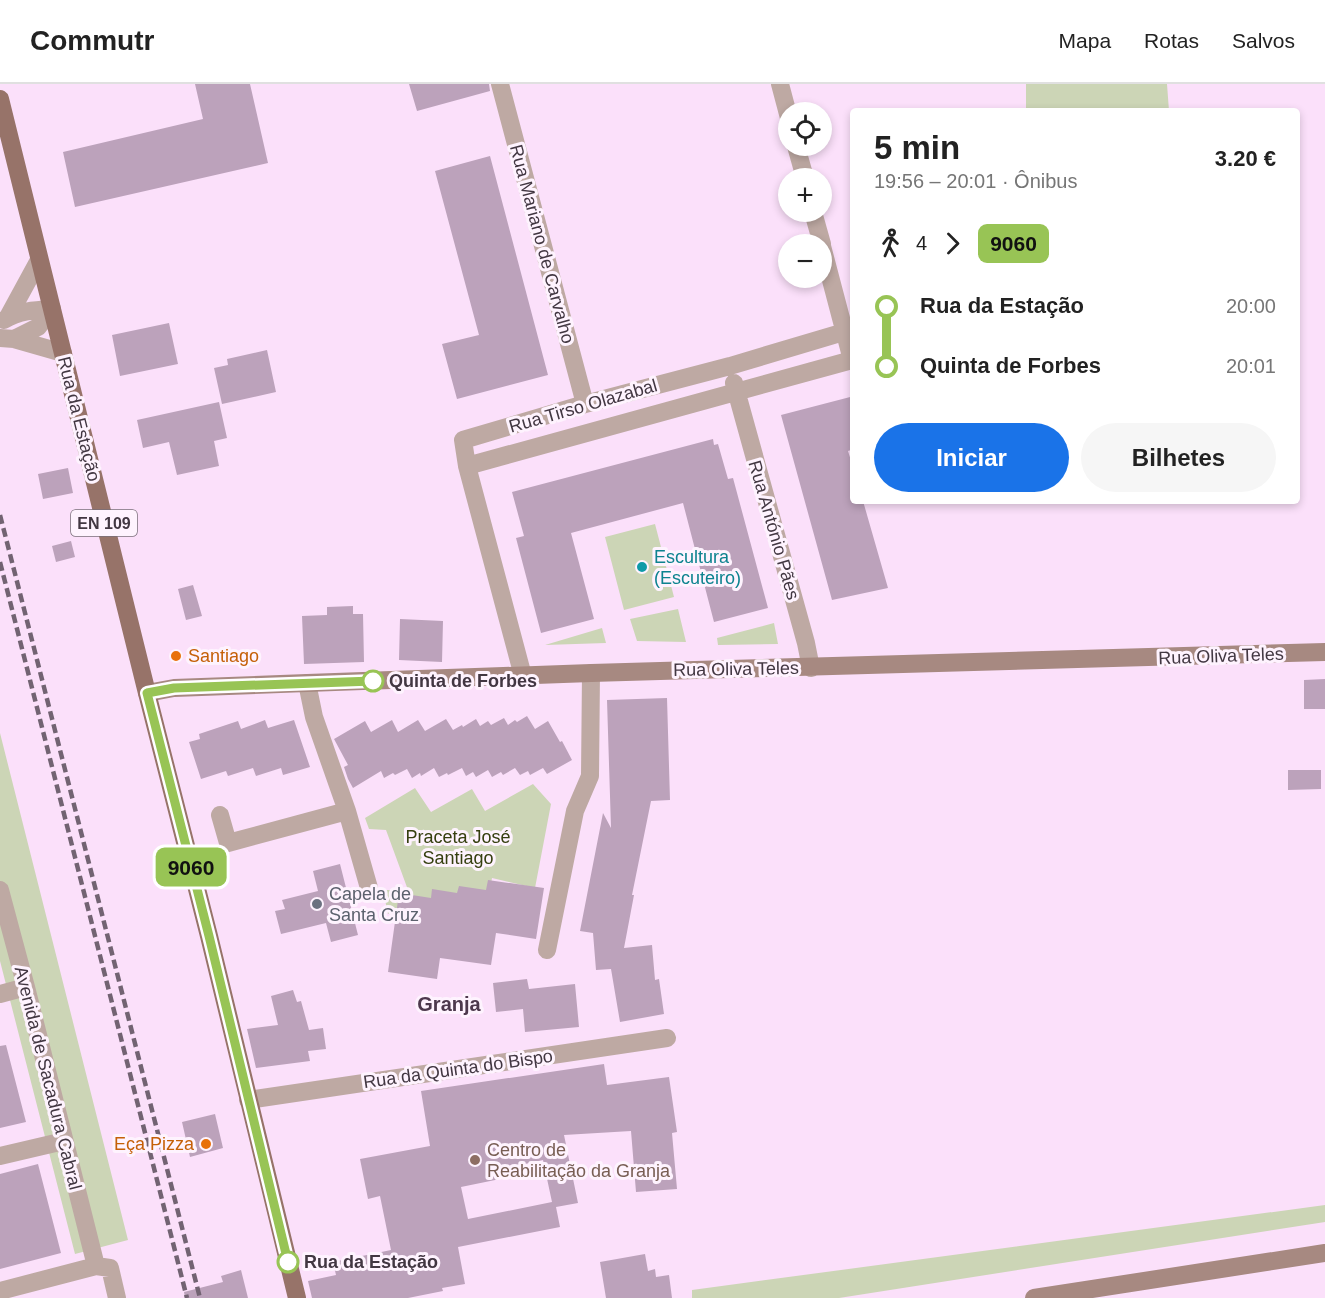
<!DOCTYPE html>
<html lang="pt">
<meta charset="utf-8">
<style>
:root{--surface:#fff;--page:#f6f6f6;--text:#222;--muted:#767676;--line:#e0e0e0;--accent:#1a73e8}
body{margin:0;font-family:Helvetica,sans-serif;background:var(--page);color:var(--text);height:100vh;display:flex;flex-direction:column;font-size:22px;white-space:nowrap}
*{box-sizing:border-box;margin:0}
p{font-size:20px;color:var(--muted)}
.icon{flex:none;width:33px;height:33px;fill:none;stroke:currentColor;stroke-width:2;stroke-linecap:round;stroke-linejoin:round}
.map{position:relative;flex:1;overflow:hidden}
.sheet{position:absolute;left:850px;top:24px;width:450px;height:396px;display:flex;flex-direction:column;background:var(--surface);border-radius:6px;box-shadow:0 3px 9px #0003}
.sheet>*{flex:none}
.badge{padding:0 12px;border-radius:9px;font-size:21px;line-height:39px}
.tools{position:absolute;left:778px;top:18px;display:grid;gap:12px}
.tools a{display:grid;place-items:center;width:54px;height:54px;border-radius:50%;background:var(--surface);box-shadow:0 3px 9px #0003;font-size:30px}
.map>.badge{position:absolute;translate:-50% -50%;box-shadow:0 0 0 3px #fff}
.legs{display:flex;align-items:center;gap:9px;height:66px;padding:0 24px;font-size:20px}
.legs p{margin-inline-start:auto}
.headline{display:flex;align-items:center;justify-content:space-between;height:102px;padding:0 24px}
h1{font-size:33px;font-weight:800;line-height:45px}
.button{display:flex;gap:12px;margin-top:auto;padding:12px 24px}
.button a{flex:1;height:69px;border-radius:36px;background:var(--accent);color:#fff;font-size:24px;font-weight:800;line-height:69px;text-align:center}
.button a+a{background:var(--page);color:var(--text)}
ul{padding:0 24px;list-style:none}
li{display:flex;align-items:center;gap:21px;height:60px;font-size:22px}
li i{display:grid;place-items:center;width:9px;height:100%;margin:0 8px;background:currentColor}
li i::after{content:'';width:15px;height:15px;margin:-8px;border:4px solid;border-radius:50%;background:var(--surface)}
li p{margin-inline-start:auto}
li:first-child i{background:linear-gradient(#0000 50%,currentColor 0)}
li:last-child i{background:linear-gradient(currentColor 50%,#0000 0)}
header{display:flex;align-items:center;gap:36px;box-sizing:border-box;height:84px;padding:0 30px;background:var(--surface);border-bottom:2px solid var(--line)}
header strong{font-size:28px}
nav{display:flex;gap:33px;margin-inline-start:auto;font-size:21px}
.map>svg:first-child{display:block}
.green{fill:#ccd5b6}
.building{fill:#bca2bb;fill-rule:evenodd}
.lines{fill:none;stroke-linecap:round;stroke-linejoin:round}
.street{stroke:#bea9a3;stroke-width:18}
.secondary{stroke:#a78981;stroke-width:18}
.primary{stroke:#977369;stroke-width:18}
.rail{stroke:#726372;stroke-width:4.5;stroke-dasharray:9 4.5;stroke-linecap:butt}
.line-1-casing{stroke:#fff;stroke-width:14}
.line-1{stroke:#98c455;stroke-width:9}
.culture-dot{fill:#0f9aa8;stroke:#fef3fe;stroke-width:2}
.food-dot{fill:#e8710a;stroke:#fef3fe;stroke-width:2}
.stop-1-dot{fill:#fff;stroke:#98c455;stroke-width:3}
.worship-dot{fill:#6b7280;stroke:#fef3fe;stroke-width:2}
.education-dot{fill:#8d6e63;stroke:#fef3fe;stroke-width:2}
.labels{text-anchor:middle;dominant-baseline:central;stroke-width:6;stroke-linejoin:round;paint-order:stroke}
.shield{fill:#fef3fe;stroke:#7a6f7a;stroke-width:1.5}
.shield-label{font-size:16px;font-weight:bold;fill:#423742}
.street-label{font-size:18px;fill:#423742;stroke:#fef3fe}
.culture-label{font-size:18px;fill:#0d838f;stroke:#fef3fe;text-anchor:start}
.food-label{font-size:18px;fill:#c56008;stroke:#fef3fe;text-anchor:start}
.stop-label{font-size:18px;font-weight:bold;fill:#423742;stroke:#fef3fe;text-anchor:start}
.park-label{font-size:18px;fill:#353f0f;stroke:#fef3fe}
.worship-label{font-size:18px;fill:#5b616d;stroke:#fef3fe;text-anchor:start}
.education-label{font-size:18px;fill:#785e54;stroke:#fef3fe;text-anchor:start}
.neighbourhood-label{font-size:20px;font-weight:bold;fill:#4d384d;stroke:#fef3fe}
</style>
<header>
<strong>Commutr</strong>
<nav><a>Mapa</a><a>Rotas</a><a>Salvos</a></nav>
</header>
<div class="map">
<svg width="1325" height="1214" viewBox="0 0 1325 1214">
<rect width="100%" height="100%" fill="#fbe0fa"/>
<path class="green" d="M1026,0h141l2,27h-143z
M655,440l19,73 -50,13 -19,-73z
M678,525l8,33 -49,-1 -7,-22z
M774,539l4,21 -60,1 -1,-7z
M602,544l4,15 -61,2z
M0,649l128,507 -53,14 -75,-293z
M533,700l18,20 -16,84 -43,-10 -3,18 -29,2 -26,4 -30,1 -16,11 -5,-24h25l-22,-60 -17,-1 -4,-11 50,-30 16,24 41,-23 13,22z
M1325,1121v17l-486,76h-147v-8z"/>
<path class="building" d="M195,0h55l18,79 -193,44 -12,-55 140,-33z
M409,0h80l1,7 -73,20z
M490,72l58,219 -91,24 -15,-55 37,-9 -44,-164z
M169,239l9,41 -58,12 -8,-41z
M267,266l9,42 -54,12 -8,-36 14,-3 -1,-6z
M854,312v53l-6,2 6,19v31h9l25,87 -56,12 -51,-185z
M219,318l8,36 -13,3 5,25 -42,9 -8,-33 -26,6 -6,-28z
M713,355l1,6 4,-1 10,35 5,-1 35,130 -54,14 -31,-119 -112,30 23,86 -53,14 -25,-95 8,-2 -12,-44z
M68,384l5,25 -30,6 -5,-25z
M71,457l4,16 -19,5 -4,-16z
M193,501l9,31 -16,4 -8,-31z
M353,522v8h10l1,48 -60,2 -2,-48 25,-1v-8z
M400,535l43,2 -1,41 -43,-2z
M1325,595v30h-21v-29z
M667,614l3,102 -19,1 -19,94h2l-10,53 28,-3 3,35 4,-1 5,35 -44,8 -9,-53 -15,1 -3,-37 -13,-2 23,-118 8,15 -4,-128z
M527,632l8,13 13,-8 12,21 2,-1 10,19 -25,14 -4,-6 -13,7 -2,-4 -8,4 -5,-7 -12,7 -2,-3 -9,5 -4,-7 -12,7 -3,-5 -7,4 -4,-8 -14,7 -1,-2 -8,4 -5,-9 -13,8 -1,-3 -8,5 -5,-9 -12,6 -2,-2 -9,5 -3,-7 -28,17 -5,-9 -4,-12 4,-2 -14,-26 31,-18 6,11 21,-12 6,12 20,-12 7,11 21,-12 7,11 9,-5 1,2 13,-8 4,7 8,-5 3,4 13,-7 4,7 7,-5 2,2z
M265,636l3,8 26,-8 16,47 -27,8 -2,-7 -25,8 -3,-8 -25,8 -2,-5 -25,8 -12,-37 11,-3 -1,-5 39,-13 3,8z
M1288,686h33v19l-33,1z
M340,780l18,71 -27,7 -5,-19 -45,11 -6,-23 10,-2 -3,-9 36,-9 -5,-20z
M488,796l56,8 -8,51 -40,-6 -5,32 -51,-7 -3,21 -49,-7 11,-79 32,5 1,-9 25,4 2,-7 27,4z
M527,895l2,10 46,-5 4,43 -54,5 -2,-23 -27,3 -3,-29z
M293,906l4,12 4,-1 8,29 14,-2 3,21 -18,2 2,10 -54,7 -9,-39 31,-4 -7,-29z
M6,961l20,77 -26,6v-82z
M604,980l3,21 62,-8 8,55 -5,1 5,56 -41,3 -5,-61 -67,4 14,68 -22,4 4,20 -102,20 7,37 -23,4 1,3 -35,7h-96l-4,-17 28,-6 -3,-13 58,-12 -11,-54 -12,3 -8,-40 70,-13 -9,-55zM543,1076l9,42 -84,17 -7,-32 39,-8 -2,-9z
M215,1030l8,34 -33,9 -8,-35z
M38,1080l23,89 -61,16v-95z
M645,1170l3,17 7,-2 1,8 13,-2 3,23h-66l-6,-36z
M241,1186l7,28h-63l-1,-6 39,-10 -2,-6z"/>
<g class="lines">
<path class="street" d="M500,0l85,320
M780,0l9,34
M796,62l9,32
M813,128l9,32
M8,233l31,-57
M4,236c14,-9 31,-10 48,-11
M0,254l14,1 49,14
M14,255l24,-12 14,-18
M734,299l72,260 5,25
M467,382l385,-106 -30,-114
M523,592l-56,-210 -4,-26 122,-36 145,-38 114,-34
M307,599l7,34 33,94 22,77
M220,731l8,28 119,-32
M0,806l26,97 70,279
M547,866l28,-139 15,-35 1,-103
M0,910l26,-7
M248,1016l419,-62
M0,1072l64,-15
M0,1207l96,-25 14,2 7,30"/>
<path class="secondary" d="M147,609l27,-5 133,-5 284,-10 734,-21
M1034,1214l291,-45"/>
<path class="primary" d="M0,15l147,594 62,243 88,362"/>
<path class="rail" d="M0,431l200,783
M0,478l187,736"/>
</g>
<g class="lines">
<defs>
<path id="line-1" d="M288,1178l-79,-326 -62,-243 27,-5 199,-7"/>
</defs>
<use href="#line-1" class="line-1-casing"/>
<use href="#line-1" class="line-1"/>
</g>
<circle class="culture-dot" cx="642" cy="483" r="6"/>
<g class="food-dot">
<circle cx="176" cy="572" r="6"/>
<circle cx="206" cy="1060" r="6"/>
</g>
<g class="stop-1-dot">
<circle cx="373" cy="597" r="10"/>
<circle cx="288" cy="1178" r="10"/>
</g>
<circle class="worship-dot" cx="317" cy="820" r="6"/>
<circle class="education-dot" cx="475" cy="1076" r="6"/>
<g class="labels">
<rect class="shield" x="71" y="426" width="66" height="26" rx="4.5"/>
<g class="shield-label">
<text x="104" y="439">EN 109</text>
</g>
<g class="street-label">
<text transform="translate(542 160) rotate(75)">Rua Mariano de Carvalho</text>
<text transform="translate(583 322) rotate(-16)">Rua Tirso Olazabal</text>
<text transform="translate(79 335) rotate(76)">Rua da Estação</text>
<text transform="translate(774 446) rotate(74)">Rua António Pães</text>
<text transform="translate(1221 572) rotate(-2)">Rua Oliva Teles</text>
<text transform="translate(736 585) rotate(-1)">Rua Oliva Teles</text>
<text transform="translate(458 985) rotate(-8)">Rua da Quinta do Bispo</text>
<text transform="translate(48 994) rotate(76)">Avenida de Sacadura Cabral</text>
</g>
<g class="culture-label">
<text x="654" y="473">Escultura<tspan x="654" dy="21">(Escuteiro)</tspan></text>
</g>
<g class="food-label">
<text x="188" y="572">Santiago</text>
<text x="194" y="1060" text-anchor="end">Eça Pizza</text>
</g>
<g class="stop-label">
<text x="389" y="597">Quinta de Forbes</text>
<text x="304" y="1178">Rua da Estação</text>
</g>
<g class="park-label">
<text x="458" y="753">Praceta José<tspan x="458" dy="21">Santiago</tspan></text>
</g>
<g class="worship-label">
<text x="329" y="810">Capela de<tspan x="329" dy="21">Santa Cruz</tspan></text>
</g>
<g class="education-label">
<text x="487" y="1066">Centro de<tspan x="487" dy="21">Reabilitação da Granja</tspan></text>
</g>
<g class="neighbourhood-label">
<text x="449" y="920">Granja</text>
</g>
</g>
</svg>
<div class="tools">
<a><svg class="icon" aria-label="locate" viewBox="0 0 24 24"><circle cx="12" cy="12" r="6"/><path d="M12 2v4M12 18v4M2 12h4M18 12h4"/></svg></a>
<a>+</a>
<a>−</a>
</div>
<b class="badge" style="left:191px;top:783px;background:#98c455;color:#111">9060</b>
<section class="sheet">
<div class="headline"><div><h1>5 min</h1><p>19:56 – 20:01 · Ônibus</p></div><b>3.20 €</b></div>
<div class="legs"><svg class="icon" aria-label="walk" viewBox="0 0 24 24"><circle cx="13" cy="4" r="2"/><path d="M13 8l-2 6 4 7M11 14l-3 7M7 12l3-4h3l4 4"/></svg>4<svg class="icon" aria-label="forward" viewBox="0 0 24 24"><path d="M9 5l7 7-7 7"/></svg><b class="badge" style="background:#98c455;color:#111">9060</b></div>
<ul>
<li><i style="color:#98c455"></i><b>Rua da Estação</b><p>20:00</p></li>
<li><i style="color:#98c455"></i><b>Quinta de Forbes</b><p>20:01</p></li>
</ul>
<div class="button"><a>Iniciar</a><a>Bilhetes</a></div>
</section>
</div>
